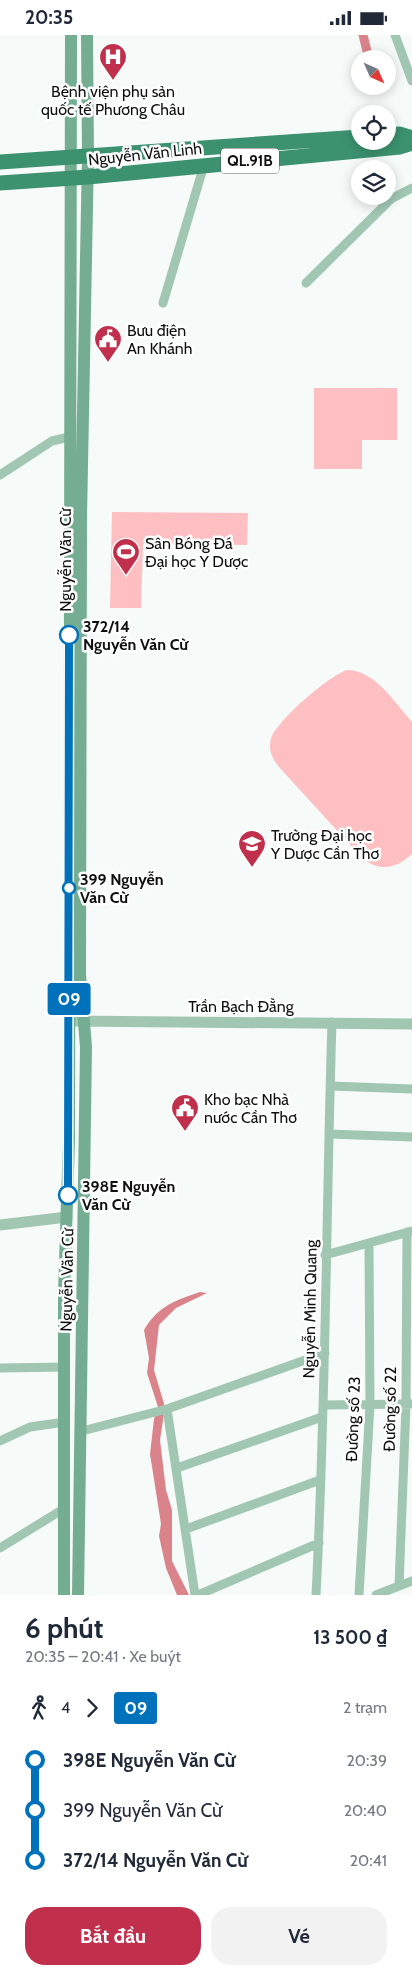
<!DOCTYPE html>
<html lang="vi">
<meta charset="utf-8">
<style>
:root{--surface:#fff;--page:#f2f2f3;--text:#1f2937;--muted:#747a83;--accent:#c02f4b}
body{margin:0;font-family:Cabin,sans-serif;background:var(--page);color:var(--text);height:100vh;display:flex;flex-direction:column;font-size:19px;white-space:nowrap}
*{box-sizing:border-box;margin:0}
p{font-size:16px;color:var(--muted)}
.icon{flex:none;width:28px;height:28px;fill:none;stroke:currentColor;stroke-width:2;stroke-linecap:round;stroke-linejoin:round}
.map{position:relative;height:1560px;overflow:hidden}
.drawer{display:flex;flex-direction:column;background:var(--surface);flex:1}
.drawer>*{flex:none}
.badge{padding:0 10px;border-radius:4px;font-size:18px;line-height:32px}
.needle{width:32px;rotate:135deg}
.fabs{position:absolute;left:351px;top:15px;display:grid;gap:10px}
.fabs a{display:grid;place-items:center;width:45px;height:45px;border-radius:50%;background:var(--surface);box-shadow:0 2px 12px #0003;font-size:25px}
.map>.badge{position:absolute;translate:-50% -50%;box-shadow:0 0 0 2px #fff}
.legs{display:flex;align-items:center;gap:8px;height:55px;padding:0 25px;font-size:16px}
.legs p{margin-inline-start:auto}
.overview{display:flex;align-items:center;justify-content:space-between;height:85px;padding:0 25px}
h1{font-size:28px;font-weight:700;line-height:38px}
.button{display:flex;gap:10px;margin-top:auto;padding:10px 25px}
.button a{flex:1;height:58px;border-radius:20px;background:var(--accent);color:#fff;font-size:20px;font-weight:700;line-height:58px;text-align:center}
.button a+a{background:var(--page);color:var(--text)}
ul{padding:0 25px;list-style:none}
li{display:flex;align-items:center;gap:18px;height:50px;font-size:19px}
li i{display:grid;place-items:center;width:8px;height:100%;margin:0 6px;background:currentColor}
li i::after{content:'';width:12px;height:12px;margin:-6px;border:4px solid;border-radius:50%;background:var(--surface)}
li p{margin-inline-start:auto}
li:first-child i{background:linear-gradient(#0000 50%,currentColor 0)}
li:last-child i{background:linear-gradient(currentColor 50%,#0000 0)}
.status{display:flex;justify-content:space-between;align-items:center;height:35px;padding:0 25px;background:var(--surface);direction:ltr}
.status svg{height:14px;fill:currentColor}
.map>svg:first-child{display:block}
.green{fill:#febfc2}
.water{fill:#db838a}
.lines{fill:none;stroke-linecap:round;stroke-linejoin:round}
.canal{stroke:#db838a;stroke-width:9}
.minor{stroke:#a1c7b3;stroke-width:9}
.tertiary{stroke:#a1c7b3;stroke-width:11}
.secondary{stroke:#74ad91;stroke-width:12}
.trunk{stroke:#3c926e;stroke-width:15}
.line-1-casing{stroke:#fff;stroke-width:11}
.line-1{stroke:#0072bc;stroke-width:8}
.stop-1-dot{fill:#fff;stroke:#0072bc;stroke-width:2.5}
.labels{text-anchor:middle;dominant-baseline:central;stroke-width:5;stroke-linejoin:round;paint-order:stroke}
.shield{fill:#fff;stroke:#565756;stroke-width:1}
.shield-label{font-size:15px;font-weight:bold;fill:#0e0f0e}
.poi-label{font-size:16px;fill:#0e0f0e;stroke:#fff;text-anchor:start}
.street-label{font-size:16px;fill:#0e0f0e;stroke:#fff}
.stop-label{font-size:16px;font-weight:bold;fill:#0e0f0e;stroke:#fff;text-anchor:start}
</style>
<div class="status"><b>20:35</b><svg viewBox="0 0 49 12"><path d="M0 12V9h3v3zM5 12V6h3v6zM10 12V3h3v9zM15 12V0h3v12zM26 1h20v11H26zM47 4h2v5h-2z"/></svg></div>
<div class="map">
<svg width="412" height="1560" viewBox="0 0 412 1560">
<rect width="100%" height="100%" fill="#f6faf8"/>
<path class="green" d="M314,353h83v52h-35v29h-48z
M112,477l136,1 -1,32 -104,-1 -2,64h-31z
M347,635c28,0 48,33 65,52v132c-16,15 -33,18 -50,4l-83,-91c-7,-9 -11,-17 -8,-28 5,-18 59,-64 76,-69z"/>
<path class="water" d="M200,1257l7,1 -31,15 -17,17 -5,45 11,37 -5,33 6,50 6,20v51l17,34h-12l-11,-27 -7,-32 2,-12 -11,-70 4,-35 4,-12 -11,-34 2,-15 -5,-28c14,-24 32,-30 56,-38z"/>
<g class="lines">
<path class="canal" d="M363,0l6,24"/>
<path class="minor" d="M395,0l17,46
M306,248l85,-84 21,-11
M163,268l41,-138
M0,440l52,-34 17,-4
M330,1051l82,3
M329,1099l83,3
M325,1220l87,-24
M0,1333l65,-1
M324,1370l88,-1
M167,1374l28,186
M82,1396l85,-22 158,-56
M0,1406l30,-14 35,-5
M177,1433l145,-51
M186,1494l134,-49
M0,1513l65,-40
M399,1551l7,-181 1,-173
M198,1560l121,-52
M316,1560c10,-191 10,-382 16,-573
M359,1560l11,-190 -1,-161
M376,1560l36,-14"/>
<path class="tertiary" d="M69,986l343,3
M0,1190l67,-8"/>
<path class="secondary" d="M64,1560v-301l5,-154 2,-1105
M78,1560l8,-548 -6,-73 1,-457 7,-362 -1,-120"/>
<path class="trunk" d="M388,100l12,-1 12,4
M0,127l360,-25
M0,148l88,-6 312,-30 12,-4"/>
</g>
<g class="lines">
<defs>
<path id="line-1" d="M68,1160l1,-560"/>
</defs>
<use href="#line-1" class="line-1-casing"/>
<use href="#line-1" class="line-1"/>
</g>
<defs>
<symbol id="hospital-pin" viewBox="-11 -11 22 30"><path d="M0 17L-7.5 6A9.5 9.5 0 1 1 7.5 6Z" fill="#c02f4b" stroke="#fff"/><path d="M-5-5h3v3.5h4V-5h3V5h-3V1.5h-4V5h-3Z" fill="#fff"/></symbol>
<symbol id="civic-pin" viewBox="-11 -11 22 30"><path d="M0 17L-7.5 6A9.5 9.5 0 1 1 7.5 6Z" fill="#c02f4b" stroke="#fff"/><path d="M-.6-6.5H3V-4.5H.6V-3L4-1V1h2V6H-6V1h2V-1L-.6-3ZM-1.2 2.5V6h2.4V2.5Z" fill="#fff"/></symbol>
<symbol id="stadium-pin" viewBox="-11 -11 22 30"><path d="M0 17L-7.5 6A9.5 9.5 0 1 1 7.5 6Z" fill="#c02f4b" stroke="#fff"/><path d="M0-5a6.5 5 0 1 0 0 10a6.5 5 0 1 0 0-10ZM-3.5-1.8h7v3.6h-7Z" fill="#fff"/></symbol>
<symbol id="university-pin" viewBox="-11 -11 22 30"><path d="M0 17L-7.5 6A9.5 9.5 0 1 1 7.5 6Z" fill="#c02f4b" stroke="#fff"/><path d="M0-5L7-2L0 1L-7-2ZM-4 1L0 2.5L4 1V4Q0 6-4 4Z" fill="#fff"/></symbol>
</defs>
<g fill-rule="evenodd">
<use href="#hospital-pin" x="97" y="6" width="32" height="43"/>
<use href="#civic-pin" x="92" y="288" width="32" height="43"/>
<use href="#stadium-pin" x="110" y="501" width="32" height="43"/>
<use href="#university-pin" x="236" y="793" width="32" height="43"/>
<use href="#civic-pin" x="169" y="1057" width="32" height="43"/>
</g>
<g class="stop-1-dot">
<circle cx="69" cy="600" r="9"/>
<circle cx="69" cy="853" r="6"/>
<circle cx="68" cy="1160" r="9"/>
</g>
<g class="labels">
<rect class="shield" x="221" y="113.5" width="58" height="25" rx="4"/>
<g class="shield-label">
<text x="250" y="126">QL.91B</text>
</g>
<g class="poi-label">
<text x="113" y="56" text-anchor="middle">Bệnh viện phụ sản<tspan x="113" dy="18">quốc tế Phương Châu</tspan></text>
<text x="127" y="295">Bưu điện<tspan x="127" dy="18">An Khánh</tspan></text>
<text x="145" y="508">Sân Bóng Đá<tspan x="145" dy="18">Đại học Y Dược</tspan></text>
<text x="271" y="800">Trường Đại học<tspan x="271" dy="18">Y Dược Cần Thơ</tspan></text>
<text x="204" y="1064">Kho bạc Nhà<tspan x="204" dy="18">nước Cần Thơ</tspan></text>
</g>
<g class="street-label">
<text transform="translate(145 119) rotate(-6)">Nguyễn Văn Linh</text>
<text transform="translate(65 525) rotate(-90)">Nguyễn Văn Cừ</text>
<text x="241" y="971">Trần Bạch Đằng</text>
<text transform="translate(67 1245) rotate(-89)">Nguyễn Văn Cừ</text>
<text transform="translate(310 1274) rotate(-89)">Nguyễn Minh Quang</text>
<text transform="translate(390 1374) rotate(-89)">Đường số 22</text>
<text transform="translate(353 1384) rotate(-88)">Đường số 23</text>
</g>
<g class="stop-label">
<text x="83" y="591">372/14<tspan x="83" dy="18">Nguyễn Văn Cừ</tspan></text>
<text x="80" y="844">399 Nguyễn<tspan x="80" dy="18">Văn Cừ</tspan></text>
<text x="82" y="1151">398E Nguyễn<tspan x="82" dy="18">Văn Cừ</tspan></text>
</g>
</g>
</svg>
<div class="fabs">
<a><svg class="needle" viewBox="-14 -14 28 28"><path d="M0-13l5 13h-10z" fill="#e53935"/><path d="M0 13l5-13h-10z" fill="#747a83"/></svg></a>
<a><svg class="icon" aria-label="locate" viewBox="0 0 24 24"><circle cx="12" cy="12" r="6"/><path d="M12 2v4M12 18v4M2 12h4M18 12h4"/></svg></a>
<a><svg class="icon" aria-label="layers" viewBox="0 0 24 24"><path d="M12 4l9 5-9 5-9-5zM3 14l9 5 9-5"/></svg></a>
</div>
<b class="badge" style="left:69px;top:964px;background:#0072bc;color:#fff">09</b>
</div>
<section class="drawer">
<div class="overview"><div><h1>6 phút</h1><p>20:35 – 20:41 · Xe buýt</p></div><b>13 500 ₫</b></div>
<div class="legs"><svg class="icon" aria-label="walk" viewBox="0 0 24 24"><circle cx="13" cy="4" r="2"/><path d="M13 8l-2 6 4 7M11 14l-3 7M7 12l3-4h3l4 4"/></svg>4<svg class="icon" aria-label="forward" viewBox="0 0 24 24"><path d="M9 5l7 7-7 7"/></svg><b class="badge" style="background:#0072bc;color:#fff">09</b><p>2 trạm</p></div>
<ul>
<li><i style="color:#0072bc"></i><b>398E Nguyễn Văn Cừ</b><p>20:39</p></li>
<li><i style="color:#0072bc"></i><span>399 Nguyễn Văn Cừ</span><p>20:40</p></li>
<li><i style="color:#0072bc"></i><b>372/14 Nguyễn Văn Cừ</b><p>20:41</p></li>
</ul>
<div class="button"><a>Bắt đầu</a><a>Vé</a></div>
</section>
